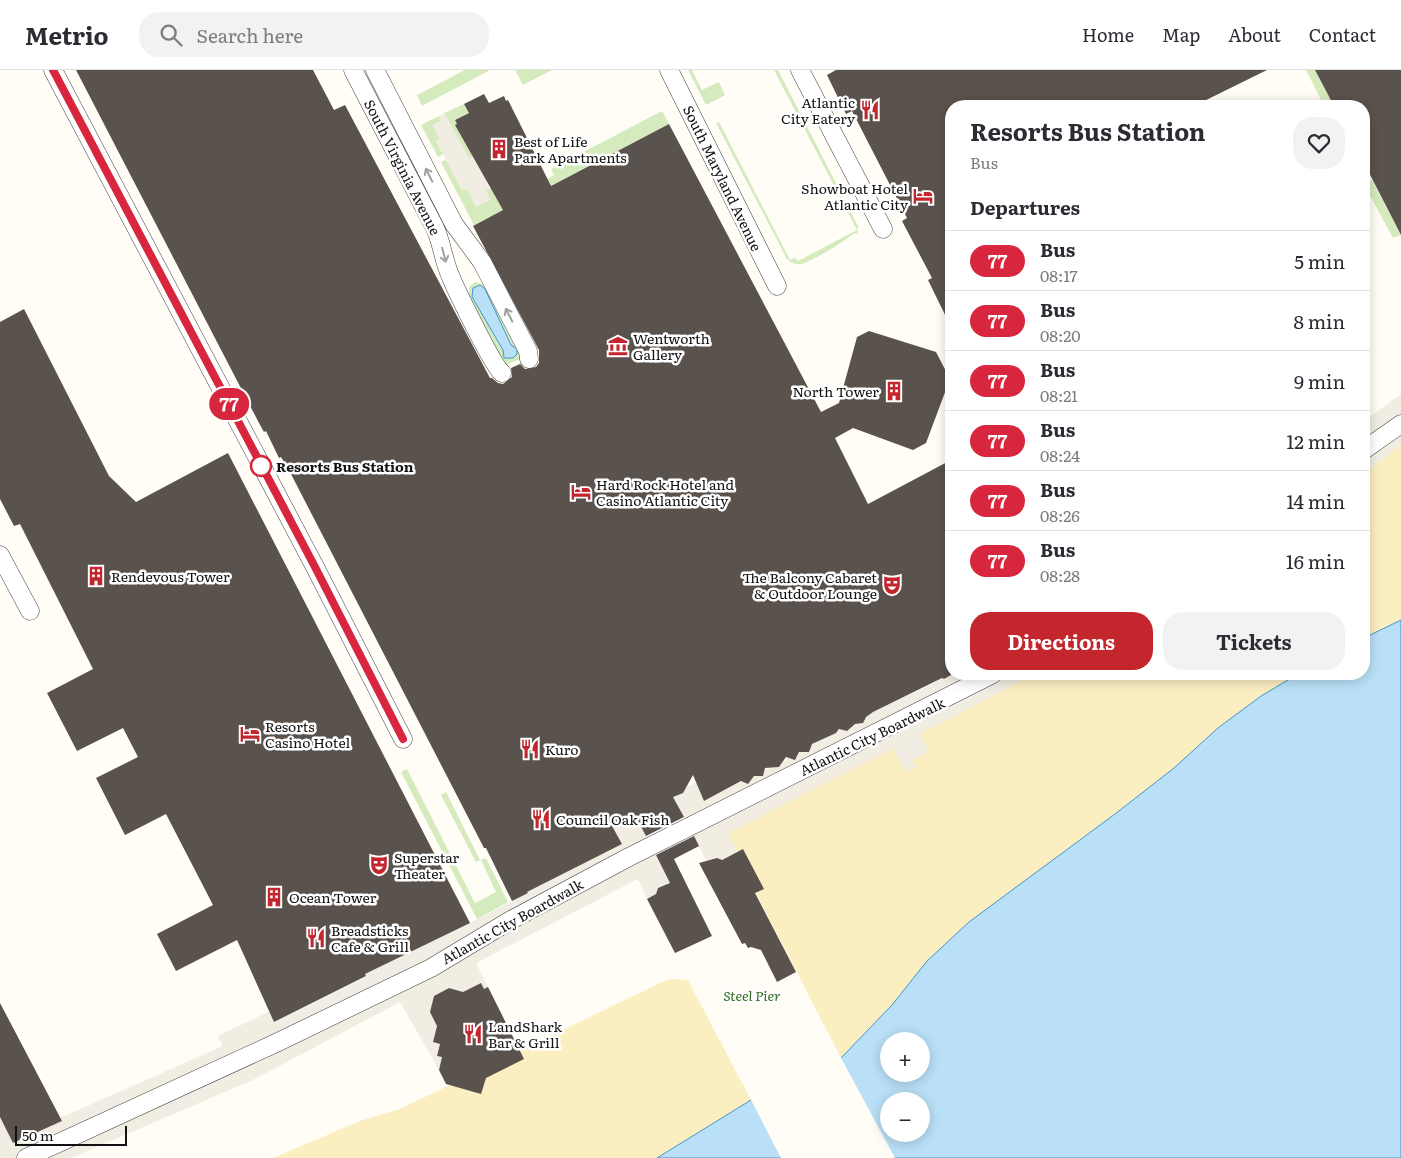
<!DOCTYPE html>
<meta charset="utf-8">
<style>
:root{--surface:#fff;--page:#f2f2f3;--text:#2b2b33;--muted:#7c7c81;--line:#e1e1e2;--accent:#c4262e}
body{margin:0;font-family:Literata,serif;background:var(--page);color:var(--text);height:100vh;display:flex;flex-direction:column;font-size:19px;white-space:nowrap}
*{box-sizing:border-box;margin:0}
p{font-size:16px;color:var(--muted)}
.icon{flex:none;width:28px;height:28px;fill:none;stroke:currentColor;stroke-width:2;stroke-linecap:round;stroke-linejoin:round}
.map{position:relative;flex:1;overflow:hidden}
.drawer{position:absolute;left:945px;top:30px;width:425px;height:580px;display:flex;flex-direction:column;background:var(--surface);border-radius:20px;box-shadow:0 2px 12px #0003}
.drawer>*{flex:none}
.badge{padding:0 10px;border-radius:16px;font-size:18px;line-height:32px}
.tools{position:absolute;left:880px;top:962px;display:grid;gap:10px}
.tools a{display:grid;place-items:center;width:50px;height:50px;border-radius:50%;background:var(--surface);box-shadow:0 2px 12px #0003;font-size:25px}
.scale{position:absolute;left:15px;bottom:12px;width:112px;box-sizing:border-box;padding-left:5px;border:2px solid #111;border-top:0;font-size:14px;line-height:18px;white-space:nowrap;color:#111;-webkit-text-stroke:4px #fff;paint-order:stroke}
.map>.badge{position:absolute;translate:-50% -50%;box-shadow:0 0 0 2px #fff}
h2{padding:0 25px;font-size:19px;line-height:45px}
.round{display:grid;place-items:center;flex:none;width:52px;height:52px;border-radius:20px;background:var(--page)}
.summary{display:flex;align-items:center;justify-content:space-between;height:85px;padding:0 25px}
h1{font-size:24px;font-weight:700;line-height:38px}
.action{display:flex;gap:10px;margin-top:auto;padding:10px 25px}
.action a{flex:1;height:58px;border-radius:20px;background:var(--accent);color:#fff;font-size:20px;font-weight:700;line-height:58px;text-align:center}
.action a+a{background:var(--page);color:var(--text)}
ul{padding:0;list-style:none}
li{display:flex;align-items:center;gap:15px;height:60px;padding:0 25px;border-top:1px solid var(--line)}
li div{flex:1}
li b{display:block;font-size:19px}
li em{font-style:normal}
li .badge{min-width:55px;font-weight:700;text-align:center}
header{display:flex;align-items:center;gap:30px;box-sizing:border-box;height:70px;padding:0 25px;background:var(--surface);border-bottom:1px solid var(--line)}
header strong{font-size:24px}
nav{display:flex;gap:28px;margin-inline-start:auto;font-size:18px}
.search{width:350px;height:45px;background:var(--page);display:flex;align-items:center;gap:12px;box-sizing:border-box;padding:0 18px;border-radius:20px;color:var(--muted);font-size:19px}
.map>svg:first-child{display:block}
.green{fill:#d5ebbd}
.sand{fill:#fbeec1}
.plaza{fill:#f1ede2}
.water{fill:#b9e0f7;stroke:#3f96cf;fill-rule:evenodd}
.pier{fill:#fffdf5}
.building{fill:#5a524d}
.lines{fill:none;stroke-linecap:round;stroke-linejoin:round}
.minor-casing{stroke:#444;stroke-width:19}
.minor{stroke:#fff;stroke-width:18}
.oneway{stroke:#a0a0a0}
.line-casing{stroke:#fff;stroke-width:11}
.line{stroke:#d7263d;stroke-width:8}
.stop-dot{fill:#fff;stroke:#d7263d;stroke-width:2.5}
.labels{text-anchor:middle;dominant-baseline:central;stroke-width:5;stroke-linejoin:round;paint-order:stroke}
.poi-label{font-size:14px;fill:#111;stroke:#fff;text-anchor:start}
.street-label{font-size:14px;fill:#111;stroke:#fff}
.stop-label{font-size:14px;font-weight:bold;fill:#111;stroke:#fff;text-anchor:start}
.park-label{font-size:14px;font-style:italic;fill:#2f6b1f;stroke:#fff}
</style>
<header>
<strong>Metrio</strong>
<div class="search"><svg class="icon" aria-label="search" viewBox="0 0 24 24"><circle cx="10" cy="10" r="6"/><path d="M15 15l6 6"/></svg>Search here</div>
<nav><a>Home</a><a>Map</a><a>About</a><a>Contact</a></nav>
</header>
<div class="map">
<svg width="1401" height="1088" viewBox="0 0 1401 1088">
<rect width="100%" height="100%" fill="#fffdf5"/>
<path class="green" d="M465,0h25l-68,36 -5,-11z
M515,0h37l-29,15z
M688,0h4l10,20 17,-8 6,13 -19,10z
M774,0h4l80,156 -1,8 -3,-1c-10,9 -40,27 -52,31 -6,1 -11,-1 -15,-5l-71,-136 3,-1 71,138 5,-2 3,3 59,-31z
M1306,0h9l19,36h-10z
M464,34l3,5 5,2 -17,9 11,21 -1,2 9,13 -5,3 -25,-46z
M662,41l7,13 -128,67 2,-10 11,-6 -3,-6z
M439,46l3,5 -2,19 -4,1 7,13 -5,3 -17,-32z
M446,90l16,30c9,-4 20,3 29,-2l32,12 -49,25 -33,-63z
M1372,110l29,55 -8,3 -29,-54z
M475,212l10,3 40,72 -21,9 -35,-68v-11z
M407,699l68,134 21,-11 -15,-32 -5,2 -35,-67 5,-3 34,68 6,-2 22,44 -31,17 -76,-147z"/>
<path class="sand" d="M1401,375v175l-37,18v-166z
M1030,604h268l-37,22 -43,32 -44,40 -59,46 -146,108 -42,39 -35,44 -51,53 -85,-165 7,-5 -20,-39 -6,3 -9,-19 165,-85 13,24 6,-12 7,-26 87,-45z
M674,909l14,1 63,120 -94,58h-384l87,-37 40,-12 264,-128z"/>
<path class="plaza" d="M444,43l25,45 5,-2 15,31 2,1 -5,3 5,9 -15,7 -10,-19 -4,2 -26,-49 4,-2 -8,-14 9,-4 -2,-5z
M1401,324v51l-37,27v-51z
M951,603l79,1 -24,15 -86,45 9,18 -17,8 4,7 -11,5 -12,-24 -165,85 9,19 -16,8 -6,-2 -6,8 -37,-72 10,-1 2,-5 14,-6 7,19 37,-20 4,2 4,-6 15,-8 14,-2 8,-8v-1l55,-29 6,1 2,-5 12,-2 1,-5 10,-6 63,-30 5,-5 3,2 3,-2v-3z
M635,744l37,72 -13,1 -1,7 -11,5 -9,-20 -162,84 12,24 -4,2 -3,-6 -18,9 -14,-4 -15,8 -4,16 7,14 -4,16 7,2 -3,12 5,1 -3,13 -39,-68 -145,77 -184,79h-71v-41l13,26 49,-22 -2,-3 163,-72 -5,-10 52,-25 5,11 91,-45 -1,-3 105,-51 57,-30v-1l95,-48 -12,-17z"/>
<path class="water" d="M480,215l5,4 26,56 6,4v5l-4,4h-9l-1,-8 -31,-53 1,-9z
M1401,550v538h-744l94,-58 90,-42 51,-53 35,-44 42,-39 146,-108 59,-46 44,-40 43,-32 37,-22h66v-36zM889,971h32v33h-32zM889,1031h32v33h-32z"/>
<path class="pier" d="M840,986l55,102h-114l-31,-60z"/>
<path class="building" d="M76,0h237l21,40 11,-5 145,273h2l6,5 5,1 9,-7 -1,-9 9,-4 5,5 11,-2 3,-4v-13l-66,-124 30,-16 -48,-85 2,-1 -2,-4 14,-7 -5,-9 20,-10 5,9 15,-7 2,5 2,-1 43,86 118,-62 152,288 18,-9 18,-66 12,-6 67,21 14,27 -24,64 -13,7 -60,-22 -18,10 33,66 83,-44v215l-7,4 -2,-1 -69,34 -7,5 -3,6 -8,1 -8,7 -8,-2 -3,4 -24,11 -3,8h-10l-4,8 -9,-3 -7,10 -14,1 -2,8h-9l-6,8 -7,-3 -37,20 -11,-26 -10,18 -10,4 11,20 -38,19 -9,-17 -25,7 10,18 -95,48 1,1 -16,8 -26,-53h-2l-192,-372 -11,-19 -2,1 -13,-27 -2,1 -5,-9z
M836,0h431l-73,36h-243v221l-23,-47 4,-2 -30,-57 5,-3 -55,-107 -6,3 -19,-39z
M1315,0h86v165l-37,-72v-57h-30z
M24,239l85,167 27,26 92,-49 242,470 -105,51 1,2 -92,46 -37,-82 -61,31 -19,-37 56,-29 -47,-91 -41,21 -29,-57 42,-21 -15,-29 -46,23 -30,-58 46,-24 -73,-145 -6,2 -14,-27v-177z
M694,766l5,10 -25,13 38,77 -37,17 -28,-54 9,-5 2,-6 12,-5 -14,-28z
M743,779l21,40 -9,4 41,79 -19,10 -16,-32 -10,-3 -3,1 -3,-5 -3,1 -43,-81 18,-5 5,2z
M481,913l3,6 4,-2 36,72 -38,19 -5,16 -35,-10 -7,-14 3,-13 -5,-1 3,-12 -7,-2 4,-16 -7,-14 4,-16 15,-8 14,4z
M0,933l62,118 -49,22 -13,-26z"/>
<g class="lines">
<defs>
<path id="minor" d="M53,0l262,497 88,172
M353,0l82,158c7,15 8,31 15,47 6,15 43,91 52,98
M375,0l79,154 28,38 46,89 1,8
M669,0l108,216
M800,0l83,159
M1364,380l37,-26
M0,485l30,56
M26,1088l250,-115 155,-75 80,-48 118,-63 364,-183"/>
</defs>
<use href="#minor" class="minor-casing"/>
<use href="#minor" class="minor"/>
</g>
<defs><path id="oneway-shaft" d="M-6 0H5M1.5-3L5.5 0L1.5 3" fill="none" stroke-width="1.6" stroke-linecap="round" stroke-linejoin="round" transform="scale(1.25)"/></defs>
<g class="oneway">
<use href="#oneway-shaft" transform="translate(429 105) rotate(-117)"/>
<use href="#oneway-shaft" transform="translate(444 185) rotate(76)"/>
<use href="#oneway-shaft" transform="translate(509 245) rotate(-117)"/>
</g>
<g class="lines">
<defs>
<path id="line" d="M53,0l262,497 88,172"/>
</defs>
<use href="#line" class="line-casing"/>
<use href="#line" class="line"/>
</g>
<defs>
<symbol id="restaurant-bare" viewBox="-9 -9 18 18"><path d="M-5-6h1v4h1v-4h1v4h1v-4h1v5L-1.5 .5V6h-2V.5L-5-1ZM5-6V6H3V1.5H1.5Q1.5-4 5-6Z" fill="#c4262e" stroke="#fff" stroke-width="2.5" paint-order="stroke"/></symbol>
<symbol id="building-bare" viewBox="-9 -9 18 18"><path d="M-4-6H4V6H1V3H-1V6H-4ZM-2.5-4.3h1.7v1.8h-1.7ZM.8-4.3h1.7v1.8H.8ZM-2.5-1h1.7V.8h-1.7ZM.8-1h1.7V.8H.8Z" fill="#c4262e" stroke="#fff" stroke-width="2.5" paint-order="stroke"/></symbol>
<symbol id="hotel-bare" viewBox="-9 -9 18 18"><path d="M-6-4.5h1.5V1H6V5H4.5V3h-9V5H-6ZM-4 0a1.8 1.8 0 1 1 3.6 0ZM.5 0V-2.5h3Q6-2.5 6 0Z" fill="#c4262e" stroke="#fff" stroke-width="2.5" paint-order="stroke"/></symbol>
<symbol id="museum-bare" viewBox="-9 -9 18 18"><path d="M0-6L6-3V-2H-6V-3ZM-5-1h2V3h-2ZM-1-1h2V3h-2ZM3-1h2V3H3ZM-6 4H6V6H-6Z" fill="#c4262e" stroke="#fff" stroke-width="2.5" paint-order="stroke"/></symbol>
<symbol id="theatre-bare" viewBox="-9 -9 18 18"><path d="M-5-5.5Q0-4 5-5.5V0Q5 5 0 6Q-5 5-5 0ZM-3.3-2.5H-1v1.5H-3.3ZM1-2.5H3.3v1.5H1ZM-2.8 1Q0 5.5 2.8 1Z" fill="#c4262e" stroke="#fff" stroke-width="2.5" paint-order="stroke"/></symbol>
</defs>
<g fill-rule="evenodd">
<use href="#restaurant-bare" x="856" y="26" width="28" height="28"/>
<use href="#building-bare" x="485" y="65" width="28" height="28"/>
<use href="#hotel-bare" x="909" y="112" width="28" height="28"/>
<use href="#museum-bare" x="604" y="262" width="28" height="28"/>
<use href="#building-bare" x="880" y="307" width="28" height="28"/>
<use href="#hotel-bare" x="567" y="408" width="28" height="28"/>
<use href="#building-bare" x="82" y="492" width="28" height="28"/>
<use href="#theatre-bare" x="878" y="501" width="28" height="28"/>
<use href="#hotel-bare" x="236" y="650" width="28" height="28"/>
<use href="#restaurant-bare" x="516" y="665" width="28" height="28"/>
<use href="#restaurant-bare" x="527" y="735" width="28" height="28"/>
<use href="#theatre-bare" x="365" y="781" width="28" height="28"/>
<use href="#building-bare" x="260" y="813" width="28" height="28"/>
<use href="#restaurant-bare" x="302" y="854" width="28" height="28"/>
<use href="#restaurant-bare" x="459" y="950" width="28" height="28"/>
</g>
<circle class="stop-dot" cx="261" cy="396" r="10"/>
<g class="labels">
<g class="poi-label">
<text x="855" y="32" text-anchor="end">Atlantic<tspan x="855" dy="16">City Eatery</tspan></text>
<text x="514" y="71">Best of Life<tspan x="514" dy="16">Park Apartments</tspan></text>
<text x="908" y="118" text-anchor="end">Showboat Hotel<tspan x="908" dy="16">Atlantic City</tspan></text>
<text x="633" y="268">Wentworth<tspan x="633" dy="16">Gallery</tspan></text>
<text x="879" y="321" text-anchor="end">North Tower</text>
<text x="596" y="414">Hard Rock Hotel and<tspan x="596" dy="16">Casino Atlantic City</tspan></text>
<text x="111" y="506">Rendevous Tower</text>
<text x="877" y="507" text-anchor="end">The Balcony Cabaret<tspan x="877" dy="16">&amp; Outdoor Lounge</tspan></text>
<text x="265" y="656">Resorts<tspan x="265" dy="16">Casino Hotel</tspan></text>
<text x="545" y="679">Kuro</text>
<text x="556" y="749">Council Oak Fish</text>
<text x="394" y="787">Superstar<tspan x="394" dy="16">Theater</tspan></text>
<text x="289" y="827">Ocean Tower</text>
<text x="331" y="860">Breadsticks<tspan x="331" dy="16">Cafe &amp; Grill</tspan></text>
<text x="488" y="956">LandShark<tspan x="488" dy="16">Bar &amp; Grill</tspan></text>
</g>
<g class="street-label">
<text transform="translate(403 97) rotate(63)">South Virginia Avenue</text>
<text transform="translate(723 108) rotate(64)">South Maryland Avenue</text>
<text transform="translate(872 666) rotate(-26)">Atlantic City Boardwalk</text>
<text transform="translate(512 851) rotate(-29)">Atlantic City Boardwalk</text>
</g>
<g class="stop-label">
<text x="276" y="396">Resorts Bus Station</text>
</g>
<g class="park-label">
<text x="752" y="925">Steel Pier</text>
</g>
</g>
</svg>
<div class="tools">
<a>+</a>
<a>−</a>
</div>
<div class="scale">50 m</div>
<b class="badge" style="left:229px;top:334px;background:#d7263d;color:#fff">77</b>
<section class="drawer">
<div class="summary"><div><h1>Resorts Bus Station</h1><p>Bus</p></div><a class="round"><svg class="icon" aria-label="heart" viewBox="0 0 24 24"><path d="M12 20l-8-8c-3-5 5-10 8-4 3-6 11-1 8 4z"/></svg></a></div>
<h2>Departures</h2>
<ul>
<li><span class="badge" style="background:#d7263d;color:#fff">77</span><div><b>Bus</b><p>08:17</p></div><em>5 min</em></li>
<li><span class="badge" style="background:#d7263d;color:#fff">77</span><div><b>Bus</b><p>08:20</p></div><em>8 min</em></li>
<li><span class="badge" style="background:#d7263d;color:#fff">77</span><div><b>Bus</b><p>08:21</p></div><em>9 min</em></li>
<li><span class="badge" style="background:#d7263d;color:#fff">77</span><div><b>Bus</b><p>08:24</p></div><em>12 min</em></li>
<li><span class="badge" style="background:#d7263d;color:#fff">77</span><div><b>Bus</b><p>08:26</p></div><em>14 min</em></li>
<li><span class="badge" style="background:#d7263d;color:#fff">77</span><div><b>Bus</b><p>08:28</p></div><em>16 min</em></li>
</ul>
<div class="action"><a>Directions</a><a>Tickets</a></div>
</section>
</div>
